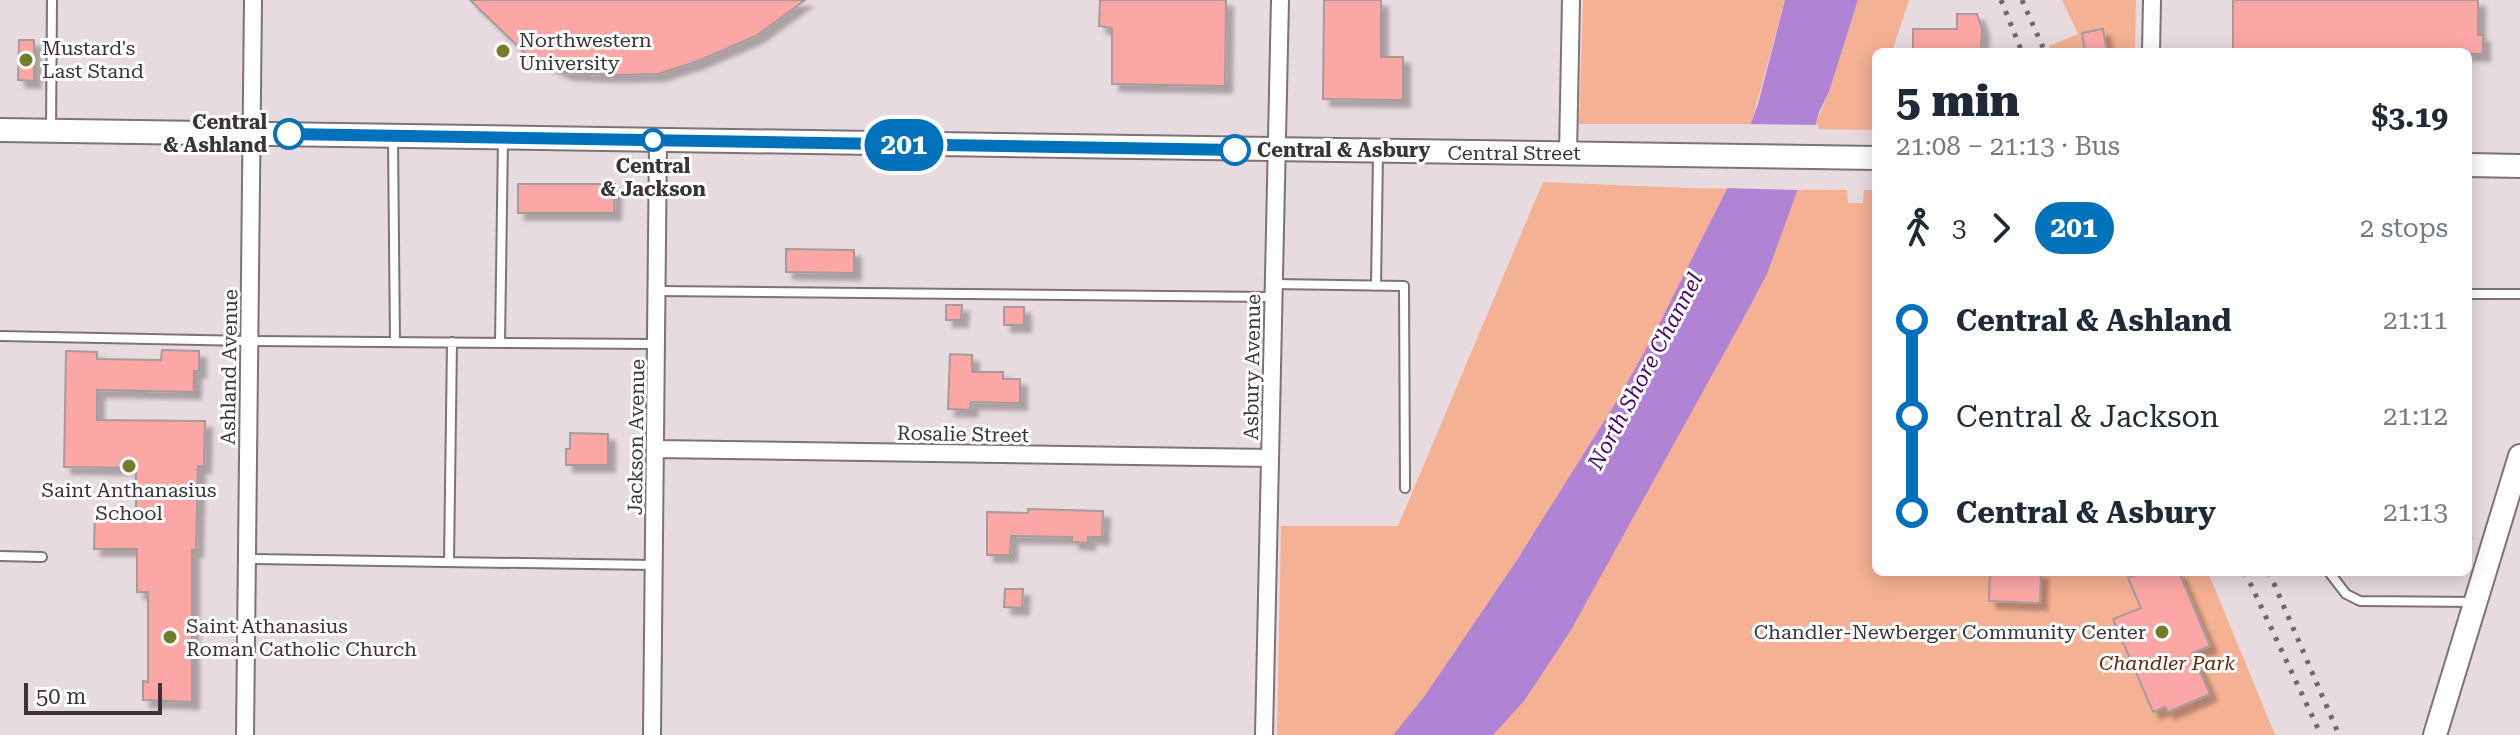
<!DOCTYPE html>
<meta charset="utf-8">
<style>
:root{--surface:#fff;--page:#f2f2f3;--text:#1f2937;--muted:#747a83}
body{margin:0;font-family:"Roboto Serif",serif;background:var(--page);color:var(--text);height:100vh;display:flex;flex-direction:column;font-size:30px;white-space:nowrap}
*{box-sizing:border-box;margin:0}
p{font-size:26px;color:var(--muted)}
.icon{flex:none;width:44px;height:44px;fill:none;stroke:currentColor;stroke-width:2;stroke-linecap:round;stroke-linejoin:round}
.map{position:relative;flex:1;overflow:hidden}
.sheet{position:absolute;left:1872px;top:48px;width:600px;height:528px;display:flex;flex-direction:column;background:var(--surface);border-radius:12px;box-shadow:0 4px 20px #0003}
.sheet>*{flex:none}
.badge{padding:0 16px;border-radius:26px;font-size:28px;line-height:52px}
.scale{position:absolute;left:24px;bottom:20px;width:138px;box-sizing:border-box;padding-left:8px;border:4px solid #393436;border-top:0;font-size:22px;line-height:28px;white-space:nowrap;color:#393436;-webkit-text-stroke:6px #fff;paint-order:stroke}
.map>.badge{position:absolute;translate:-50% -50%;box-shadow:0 0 0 4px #fff}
.legs{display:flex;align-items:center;gap:12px;height:88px;padding:0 24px;font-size:26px}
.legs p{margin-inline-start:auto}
.head{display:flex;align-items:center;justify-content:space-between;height:136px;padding:0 24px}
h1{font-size:44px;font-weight:800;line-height:60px}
ul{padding:0 24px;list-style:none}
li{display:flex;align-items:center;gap:28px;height:96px;font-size:30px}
li i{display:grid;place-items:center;width:12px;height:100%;margin:0 10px;background:currentColor}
li i::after{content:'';width:20px;height:20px;margin:-10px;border:6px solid;border-radius:50%;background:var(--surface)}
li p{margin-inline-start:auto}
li:first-child i{background:linear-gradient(#0000 50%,currentColor 0)}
li:last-child i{background:linear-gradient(currentColor 50%,#0000 0)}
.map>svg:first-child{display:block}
.green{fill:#f5b193}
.water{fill:#b083d4}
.pier{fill:#e8dbdf}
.building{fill:#fca7a6;stroke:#a79a9a;stroke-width:2;filter:url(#shadow)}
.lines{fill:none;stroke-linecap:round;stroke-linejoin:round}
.lane-casing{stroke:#7d7276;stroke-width:12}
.street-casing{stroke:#7d7276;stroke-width:20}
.secondary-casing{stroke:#7d7276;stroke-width:26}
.lane{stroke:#fff;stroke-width:8}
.street{stroke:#fff;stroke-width:16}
.secondary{stroke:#fff;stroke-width:22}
.rail{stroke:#70686b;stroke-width:5;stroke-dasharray:4 8;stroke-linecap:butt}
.line-1-casing{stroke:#fff;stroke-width:18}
.line-1{stroke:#0072bc;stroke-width:12}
.poi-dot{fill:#737d29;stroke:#fff;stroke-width:3}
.stop-1-dot{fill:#fff;stroke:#0072bc;stroke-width:4}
.labels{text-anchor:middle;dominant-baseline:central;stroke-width:6;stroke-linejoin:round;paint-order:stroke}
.poi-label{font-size:20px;fill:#393436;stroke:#fff;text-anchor:start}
.stop-label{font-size:20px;font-weight:bold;fill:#393436;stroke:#fff;text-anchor:end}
.street-label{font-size:20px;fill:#393436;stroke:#fff}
.park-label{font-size:20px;font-style:italic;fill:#612708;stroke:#fff}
.water-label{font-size:22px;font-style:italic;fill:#49046b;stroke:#fff}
</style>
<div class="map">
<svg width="2520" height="735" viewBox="0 0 2520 735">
<defs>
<filter id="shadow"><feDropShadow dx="7" dy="7" stdDeviation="2" flood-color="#0004"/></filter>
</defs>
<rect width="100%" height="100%" fill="#e8dbdf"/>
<path class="green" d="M1583,0h202l-34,124h-172z
M1858,0h51l-17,52h-16v78l-63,-1 16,-37z
M2062,0h74l-1,52h-84l-2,-6 29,-12z
M1543,182l144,6 160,2 1,13h15l1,-13h12v382h332l67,163h-998l4,-209h117z"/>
<path class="water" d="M1785,0h73l-29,92 -10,20 -21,77 -31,85 -24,45 -172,311 -47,71 -31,34h-100l31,-38 93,-137 101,-161 34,-61 75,-149 31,-85z"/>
<path class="pier" d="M1747,124l72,1 -17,65 -79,-2z"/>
<path class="building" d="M470,0h335l-49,36 -58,25 -40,13 -45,1 -46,-2 -39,-17z
M1100,0h126l-1,86 -113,-2v-56l-13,-2z
M1324,0h57v57h22v43l-80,-1z
M2233,0h245v35h5v19l-250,-2z
M1957,14h20l5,15 -1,23h-68v-23h44z
M2103,29l4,23h-22l-3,-19z
M19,40h15v41l-16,-1z
M518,184h97l-1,29h-96z
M786,249l68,1v23l-68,-1z
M946,305h16l-1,15h-15z
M1004,307h20v18h-20z
M162,350l37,1v20h-5v21l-97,-2v30l108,1 -1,45h-6l-2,84h-4v152l-49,-2v-19l5,1v-90h-11v-43h-43l1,-39 41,1v-43l-72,-1 2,-116 31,1v7l64,1z
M950,354l22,1v17h31v7h17v24l-49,-1 -1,8 -22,-1z
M570,433l38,1v31h-42v-16h4z
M1028,509l75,2 -1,26h-14v6l-16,-1v-5l-61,-1 -1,19h-23v-43l41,1z
M1990,572h51l-1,31 -51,-2z
M2143,572h36l31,74 -18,7 18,41 -42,18 -3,-5 -12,5 -40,-93 28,-11 -13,-30z
M1005,589h18l-1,19 -18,-1z"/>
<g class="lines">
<defs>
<path id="lane" d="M51,130l1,-130
M393,139l2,203
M1274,284l130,2 1,202
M1376,286l2,-132
M657,291l616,6
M2468,294h52
M0,336l249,5 408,3
M500,343l3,-205
M0,556l42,1
M247,559l407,6
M449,562l3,-220
M2329,572l17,22 14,7 115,1"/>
<path id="street" d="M2151,52l1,-52
M1568,154l3,-154
M656,449l614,9
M245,735l8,-735
M652,735l6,-595
M1264,735l16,-735"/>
<path id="secondary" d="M0,130l1876,28
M2468,165l52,1
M2435,735l85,-279"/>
</defs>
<use href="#lane" class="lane-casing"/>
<use href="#street" class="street-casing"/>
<use href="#secondary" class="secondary-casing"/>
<use href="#lane" class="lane"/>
<use href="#street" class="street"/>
<use href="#secondary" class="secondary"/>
<path class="rail" d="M2001,0l21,52
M2022,0l23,52
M2245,572l76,163
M2269,572l70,163"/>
</g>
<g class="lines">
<defs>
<path id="line-1" d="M289,134l946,16"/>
</defs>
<use href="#line-1" class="line-1-casing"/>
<use href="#line-1" class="line-1"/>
</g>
<g class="poi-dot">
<circle cx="503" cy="51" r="8"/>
<circle cx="26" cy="60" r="8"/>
<circle cx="129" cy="466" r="8"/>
<circle cx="2162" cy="632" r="8"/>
<circle cx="170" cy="637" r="8"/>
</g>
<g class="stop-1-dot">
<circle cx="289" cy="134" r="14"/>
<circle cx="653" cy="140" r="10"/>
<circle cx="1235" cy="150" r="14"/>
</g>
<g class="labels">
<g class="poi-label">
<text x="519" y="40">Northwestern<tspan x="519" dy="23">University</tspan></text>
<text x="42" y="48">Mustard's<tspan x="42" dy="23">Last Stand</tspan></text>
<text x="129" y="490" text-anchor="middle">Saint Anthanasius<tspan x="129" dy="23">School</tspan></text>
<text x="186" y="626">Saint Athanasius<tspan x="186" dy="23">Roman Catholic Church</tspan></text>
<text x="2146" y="632" text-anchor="end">Chandler-Newberger Community Center</text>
</g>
<g class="stop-label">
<text x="267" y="122">Central<tspan x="267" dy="23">&amp; Ashland</tspan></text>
<text x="1257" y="150" text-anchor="start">Central &amp; Asbury</text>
<text x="653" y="166" text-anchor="middle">Central<tspan x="653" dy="23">&amp; Jackson</tspan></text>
</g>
<g class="street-label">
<text x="1514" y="153">Central Street</text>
<text transform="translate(229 367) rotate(-89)">Ashland Avenue</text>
<text transform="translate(1252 367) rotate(-89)">Asbury Avenue</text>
<text transform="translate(963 434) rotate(1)">Rosalie Street</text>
<text transform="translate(636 437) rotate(-89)">Jackson Avenue</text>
</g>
<g class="park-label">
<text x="2167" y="663">Chandler Park</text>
</g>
<g class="water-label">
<text transform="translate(1645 371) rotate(-62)">North Shore Channel</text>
</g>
</g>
</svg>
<div class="scale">50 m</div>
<b class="badge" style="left:904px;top:145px;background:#0072bc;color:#fff">201</b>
<section class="sheet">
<div class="head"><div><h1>5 min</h1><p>21:08 – 21:13 · Bus</p></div><b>$3.19</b></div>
<div class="legs"><svg class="icon" aria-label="walk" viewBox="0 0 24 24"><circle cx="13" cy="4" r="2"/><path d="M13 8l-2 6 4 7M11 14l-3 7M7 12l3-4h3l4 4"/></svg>3<svg class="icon" aria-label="forward" viewBox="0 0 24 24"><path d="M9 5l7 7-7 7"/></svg><b class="badge" style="background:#0072bc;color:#fff">201</b><p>2 stops</p></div>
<ul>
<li><i style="color:#0072bc"></i><b>Central &amp; Ashland</b><p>21:11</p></li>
<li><i style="color:#0072bc"></i><span>Central &amp; Jackson</span><p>21:12</p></li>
<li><i style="color:#0072bc"></i><b>Central &amp; Asbury</b><p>21:13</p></li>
</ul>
</section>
</div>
